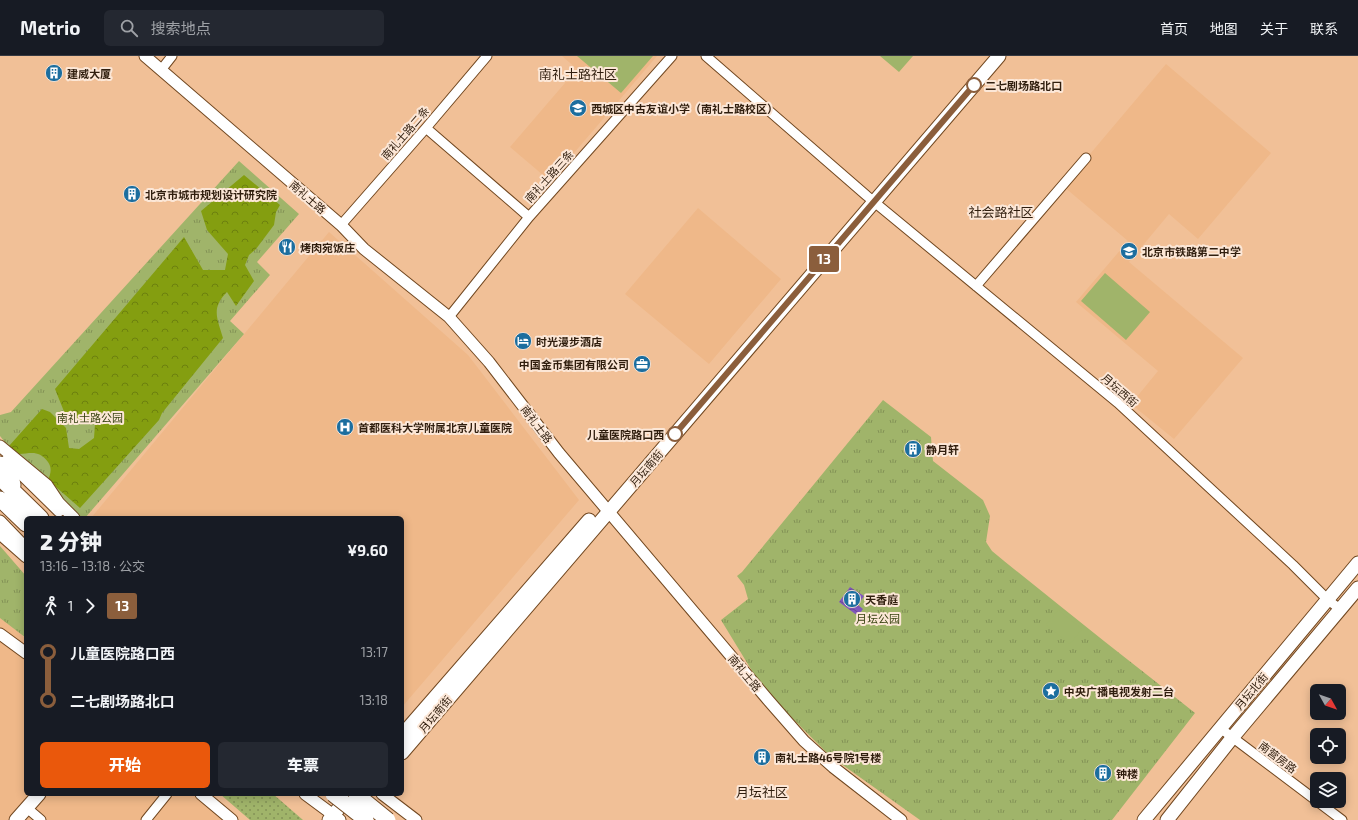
<!DOCTYPE html>
<html lang="zh">
<meta charset="utf-8">
<style>
:root{--surface:#171b24;--page:#242831;--text:#f1f3f6;--muted:#9ea1a6;--line:#363941;--accent:#ea580c}
body{margin:0;font-family:"Exo 2","Noto Sans SC",sans-serif;background:var(--page);color:var(--text);height:100vh;display:flex;flex-direction:column;font-size:15px;white-space:nowrap}
*{box-sizing:border-box;margin:0}
p{font-size:13px;color:var(--muted)}
.icon{flex:none;width:22px;height:22px;fill:none;stroke:currentColor;stroke-width:2;stroke-linecap:round;stroke-linejoin:round}
.map{position:relative;flex:1;overflow:hidden}
.sheet{position:absolute;left:24px;top:460px;width:380px;height:280px;display:flex;flex-direction:column;background:var(--surface);border-radius:6px;box-shadow:0 2px 10px #0003}
.sheet>*{flex:none}
.badge{padding:0 8px;border-radius:3px;font-size:14px;line-height:26px}
.needle{width:26px;rotate:130deg}
.fabs{position:absolute;left:1310px;top:628px;display:grid;gap:8px}
.fabs a{display:grid;place-items:center;width:36px;height:36px;border-radius:6px;background:var(--surface);box-shadow:0 2px 10px #0003;font-size:20px}
.map>.badge{position:absolute;translate:-50% -50%;box-shadow:0 0 0 2px #fff}
.legs{display:flex;align-items:center;gap:6px;height:44px;padding:0 16px;font-size:13px}
.legs p{margin-inline-start:auto}
.head{display:flex;align-items:center;justify-content:space-between;height:68px;padding:0 16px}
h1{font-size:22px;font-weight:800;line-height:30px}
.primary-button{display:flex;gap:8px;margin-top:auto;padding:8px 16px}
.primary-button a{flex:1;height:46px;border-radius:6px;background:var(--accent);color:#fff;font-size:16px;font-weight:800;line-height:46px;text-align:center}
.primary-button a+a{background:var(--page);color:var(--text)}
ul{padding:0 16px;list-style:none}
li{display:flex;align-items:center;gap:14px;height:48px;font-size:15px}
li i{display:grid;place-items:center;width:6px;height:100%;margin:0 5px;background:currentColor}
li i::after{content:'';width:10px;height:10px;margin:-5px;border:3px solid;border-radius:50%;background:var(--surface)}
li p{margin-inline-start:auto}
li:first-child i{background:linear-gradient(#0000 50%,currentColor 0)}
li:last-child i{background:linear-gradient(currentColor 50%,#0000 0)}
header{display:flex;align-items:center;gap:24px;box-sizing:border-box;height:56px;padding:0 20px;background:var(--surface);border-bottom:1px solid var(--line)}
header strong{font-size:19px}
nav{display:flex;gap:22px;margin-inline-start:auto;font-size:14px}
.search{width:280px;height:36px;background:var(--page);display:flex;align-items:center;gap:10px;box-sizing:border-box;padding:0 14px;border-radius:6px;color:var(--muted);font-size:15px}
.map>svg:first-child{display:block}
.built{fill:#efb889}
.grass{fill:url(#grass-tufts)}
.forest{fill:url(#forest-crowns)}
.garden{fill:url(#garden-dots)}
.pitch{fill:#a0b46a}
.water{fill:url(#water-waves)}
.lines{fill:none;stroke-linecap:round;stroke-linejoin:round}
.minor-casing{stroke:#714720;stroke-width:11}
.tertiary-casing{stroke:#714720;stroke-width:13}
.secondary-casing{stroke:#714720;stroke-width:15}
.trunk-casing{stroke:#714720;stroke-width:17}
.minor{stroke:#fff;stroke-width:9}
.tertiary{stroke:#fff;stroke-width:11}
.secondary{stroke:#fff;stroke-width:13}
.trunk{stroke:#fff;stroke-width:15}
.trunk-bridge-casing{stroke:#714720;stroke-width:17;stroke-linecap:butt}
.trunk-bridge{stroke:#fff;stroke-width:15}
.line-1-casing{stroke:#fff;stroke-width:9}
.line-1{stroke:#8b5e3c;stroke-width:6}
.stop-1-dot{fill:#fff;stroke:#8b5e3c;stroke-width:2}
.labels{text-anchor:middle;dominant-baseline:central;stroke-width:4;stroke-linejoin:round;paint-order:stroke}
.poi-label{font-size:11px;font-weight:bold;fill:#301e0e;stroke:#fce7d7;text-anchor:start}
.stop-label{font-size:11px;font-weight:bold;fill:#301e0e;stroke:#fce7d7;text-anchor:start}
.street-label{font-size:11px;fill:#301e0e;stroke:#fce7d7}
.park-label{font-size:11px;fill:#374210;stroke:#fce7d7}
.quarter-label{font-size:13px;fill:#301e0e;stroke:#fce7d7}
</style>
<header>
<strong>Metrio</strong>
<div class="search"><svg class="icon" aria-label="search" viewBox="0 0 24 24"><circle cx="10" cy="10" r="6"/><path d="M15 15l6 6"/></svg>搜索地点</div>
<nav><a>首页</a><a>地图</a><a>关于</a><a>联系</a></nav>
</header>
<div class="map">
<svg width="1358" height="764" viewBox="0 0 1358 764">
<defs>
<pattern id="grass-tufts" width="24" height="20" patternUnits="userSpaceOnUse"><rect width="24" height="20" fill="#a0b46a"/><path d="M3 7l-1-3M5 7V3M7 7l1-3M15 17l-1-3M17 17v-4M19 17l1-3" fill="none" stroke="#839256"/></pattern>
<pattern id="forest-crowns" width="20" height="18" patternUnits="userSpaceOnUse"><rect width="20" height="18" fill="#849e10"/><path d="M2 6a3 3 0 1 1 6 0M12 15a3 3 0 1 1 6 0" fill="none" stroke="#6c800e"/></pattern>
<pattern id="garden-dots" width="8" height="8" patternUnits="userSpaceOnUse"><rect width="8" height="8" fill="#a0b46a"/><path d="M2 2h.1M6 6h.1" fill="none" stroke="#839256" stroke-width="1.8" stroke-linecap="round"/></pattern>
<pattern id="water-waves" width="16" height="10" patternUnits="userSpaceOnUse"><rect width="16" height="10" fill="#8157bb"/><path d="M0 5q4-4 8 0t8 0" fill="none" stroke="#6a4796"/></pattern>
</defs>
<rect width="100%" height="100%" fill="#f1c097"/>
<path class="built" d="M562,0h95l-107,125 -40,-34 67,-78z
M1166,8l105,89 -73,86 -29,-25 -40,48 114,96 -69,81 -43,-35 27,-33 -82,-69 52,-61 -65,-55z
M698,152l83,71 -72,85 -84,-70z
M329,176l139,123 111,145 -177,207v-189h-311z
M0,560l26,23v155h179l30,26h-235z"/>
<path class="grass" d="M239,105l60,53 -42,48 13,13 -40,46 14,13 -159,184h-8l-41,-50 -14,-8 -12,-11 -10,-13v-21l11,-3z
M883,344l48,37 2,24 50,39 7,16 -4,26 6,9c67,55 135,108 203,162l-83,107h-192l-90,-64 -67,-67 -42,-69 27,-21 -4,-14 -7,-9 5,-4z
M0,490l26,30v62l-26,-20z"/>
<path class="forest" d="M244,119l36,30 -4,7 -2,13 -18,24 -7,6 -4,10 9,16 -18,25 -9,-14c-16,16 -10,26 -4,46l-61,75 -3,7 -79,88 -32,-28c3,-7 4,-12 0,-18 -9,-12 -16,-9 -29,-8l-10,-8 33,-37 8,3 16,16 3,20 10,1 15,-11 1,-14 -28,-5 -12,-30 129,-152 19,33h22l3,-16 -21,-24 -6,-19z"/>
<path class="garden" d="M220,738h53l30,26h-53z"/>
<path class="pitch" d="M577,0h76l-32,37z
M880,0h33l-14,16z
M1105,217l45,39 -24,28 -45,-39z
M1058,554l24,19 -12,15 -24,-19z"/>
<path class="water" d="M850,531l14,9 -6,9 5,4 -5,7 -19,-14z"/>
<g class="lines">
<defs>
<path id="minor" d="M706,0l161,140 251,207 175,162 35,35 12,9
M161,14l11,-14
M426,72l103,89
M341,169l85,-97 61,-72
M976,230l110,-128
M449,261l80,-100 143,-161
M1220,672l122,92
M27,752l14,12
M146,764l21,-26"/>
<path id="tertiary" d="M145,0l196,169 23,24 85,68 40,45 70,91 210,248 35,40 29,26 68,53
M0,390l47,39 12,18 15,15
M7,404l52,51
M0,465l26,27
M0,478l26,23
M0,578l26,19
M201,738l31,26
M305,738l35,26
M382,738l34,26"/>
<path id="secondary" d="M402,679l187,-215
M402,697l597,-697
M16,764l23,-26
M329,764l21,-25
M1144,764l214,-257
M1167,764l65,-82 126,-150"/>
<path id="trunk" d="M0,408l11,12 2,9
M0,422l41,40
M0,443l26,25"/>
</defs>
<use href="#minor" class="minor-casing"/>
<use href="#tertiary" class="tertiary-casing"/>
<use href="#secondary" class="secondary-casing"/>
<use href="#trunk" class="trunk-casing"/>
<use href="#minor" class="minor"/>
<use href="#tertiary" class="tertiary"/>
<use href="#secondary" class="secondary"/>
<use href="#trunk" class="trunk"/>
<defs>
<path id="trunk-bridge" d="M333,738l33,26
M356,738l32,26"/>
</defs>
<use href="#trunk-bridge" class="trunk-bridge-casing"/>
<use href="#trunk-bridge" class="trunk-bridge"/>
</g>
<g class="lines">
<defs>
<path id="line-1" d="M675,378l299,-349"/>
</defs>
<use href="#line-1" class="line-1-casing"/>
<use href="#line-1" class="line-1"/>
</g>
<defs>
<symbol id="building-disc" viewBox="-11 -11 22 22"><circle r="9.5" fill="#1c6e9f" stroke="#fce7d7"/><path d="M-4-6H4V6H1V3H-1V6H-4ZM-2.5-4.3h1.7v1.8h-1.7ZM.8-4.3h1.7v1.8H.8ZM-2.5-1h1.7V.8h-1.7ZM.8-1h1.7V.8H.8Z" fill="#fff"/></symbol>
<symbol id="school-disc" viewBox="-11 -11 22 22"><circle r="9.5" fill="#1c6e9f" stroke="#fce7d7"/><path d="M0-5L7-2L0 1L-7-2ZM-4 1L0 2.5L4 1V4Q0 6-4 4Z" fill="#fff"/></symbol>
<symbol id="restaurant-disc" viewBox="-11 -11 22 22"><circle r="9.5" fill="#1c6e9f" stroke="#fce7d7"/><path d="M-5-6h1v4h1v-4h1v4h1v-4h1v5L-1.5 .5V6h-2V.5L-5-1ZM5-6V6H3V1.5H1.5Q1.5-4 5-6Z" fill="#fff"/></symbol>
<symbol id="hotel-disc" viewBox="-11 -11 22 22"><circle r="9.5" fill="#1c6e9f" stroke="#fce7d7"/><path d="M-6-4.5h1.5V1H6V5H4.5V3h-9V5H-6ZM-4 0a1.8 1.8 0 1 1 3.6 0ZM.5 0V-2.5h3Q6-2.5 6 0Z" fill="#fff"/></symbol>
<symbol id="office-disc" viewBox="-11 -11 22 22"><circle r="9.5" fill="#1c6e9f" stroke="#fce7d7"/><path d="M-6-3h4V-5.5h4V-3h4V5H-6ZM-1-4.5V-3h2v-1.5ZM-6 0V1H6V0Z" fill="#fff"/></symbol>
<symbol id="hospital-disc" viewBox="-11 -11 22 22"><circle r="9.5" fill="#1c6e9f" stroke="#fce7d7"/><path d="M-5-5h3v3.5h4V-5h3V5h-3V1.5h-4V5h-3Z" fill="#fff"/></symbol>
<symbol id="sight-disc" viewBox="-11 -11 22 22"><circle r="9.5" fill="#1c6e9f" stroke="#fce7d7"/><path d="M0-6L1.8-2.2L6-1.7L2.9 1.2L3.7 5.4L0 3.3L-3.7 5.4L-2.9 1.2L-6-1.7L-1.8-2.2Z" fill="#fff"/></symbol>
</defs>
<g fill-rule="evenodd">
<use href="#building-disc" x="44" y="7" width="20" height="20"/>
<use href="#school-disc" x="568" y="42" width="20" height="20"/>
<use href="#building-disc" x="122" y="128" width="20" height="20"/>
<use href="#restaurant-disc" x="277" y="181" width="20" height="20"/>
<use href="#school-disc" x="1119" y="185" width="20" height="20"/>
<use href="#hotel-disc" x="513" y="275" width="20" height="20"/>
<use href="#office-disc" x="632" y="298" width="20" height="20"/>
<use href="#hospital-disc" x="335" y="361" width="20" height="20"/>
<use href="#building-disc" x="903" y="383" width="20" height="20"/>
<use href="#building-disc" x="842" y="533" width="20" height="20"/>
<use href="#sight-disc" x="1041" y="625" width="20" height="20"/>
<use href="#building-disc" x="752" y="691" width="20" height="20"/>
<use href="#building-disc" x="1093" y="707" width="20" height="20"/>
</g>
<g class="stop-1-dot">
<circle cx="974" cy="29" r="7"/>
<circle cx="675" cy="378" r="7"/>
</g>
<g class="labels">
<g class="poi-label">
<text x="67" y="17">建威大厦</text>
<text x="591" y="52">西城区中古友谊小学（南礼士路校区）</text>
<text x="145" y="138">北京市城市规划设计研究院</text>
<text x="300" y="191">烤肉宛饭庄</text>
<text x="1142" y="195">北京市铁路第二中学</text>
<text x="536" y="285">时光漫步酒店</text>
<text x="629" y="308" text-anchor="end">中国金币集团有限公司</text>
<text x="358" y="371">首都医科大学附属北京儿童医院</text>
<text x="926" y="393">静月轩</text>
<text x="865" y="543">天香庭</text>
<text x="1064" y="635">中央广播电视发射二台</text>
<text x="775" y="701">南礼士路46号院1号楼</text>
<text x="1116" y="717">钟楼</text>
</g>
<g class="stop-label">
<text x="985" y="29">二七剧场路北口</text>
<text x="664" y="378" text-anchor="end">儿童医院路口西</text>
</g>
<g class="street-label">
<text transform="translate(405 77) rotate(-49)">南礼士路二条</text>
<text transform="translate(549 120) rotate(-48)">南礼士路三条</text>
<text transform="translate(308 141) rotate(41)">南礼士路</text>
<text transform="translate(1120 334) rotate(41)">月坛西街</text>
<text transform="translate(537 368) rotate(53)">南礼士路</text>
<text transform="translate(646 412) rotate(-49)">月坛南街</text>
<text transform="translate(745 617) rotate(50)">南礼士路</text>
<text transform="translate(1251 635) rotate(-50)">月坛北街</text>
<text transform="translate(435 658) rotate(-50)">月坛南街</text>
<text transform="translate(1278 701) rotate(37)">南营房路</text>
</g>
<g class="park-label">
<text x="90" y="361">南礼士路公园</text>
<text x="878" y="562">月坛公园</text>
</g>
<g class="quarter-label">
<text x="578" y="18">南礼士路社区</text>
<text x="1001" y="156">社会路社区</text>
<text x="762" y="736">月坛社区</text>
</g>
</g>
</svg>
<div class="fabs">
<a><svg class="needle" viewBox="-14 -14 28 28"><path d="M0-13l5 13h-10z" fill="#e53935"/><path d="M0 13l5-13h-10z" fill="#9ea1a6"/></svg></a>
<a><svg class="icon" aria-label="locate" viewBox="0 0 24 24"><circle cx="12" cy="12" r="6"/><path d="M12 2v4M12 18v4M2 12h4M18 12h4"/></svg></a>
<a><svg class="icon" aria-label="layers" viewBox="0 0 24 24"><path d="M12 4l9 5-9 5-9-5zM3 14l9 5 9-5"/></svg></a>
</div>
<b class="badge" style="left:824px;top:203px;background:#8b5e3c;color:#fff">13</b>
<section class="sheet">
<div class="head"><div><h1>2 分钟</h1><p>13:16 – 13:18 · 公交</p></div><b>¥9.60</b></div>
<div class="legs"><svg class="icon" aria-label="walk" viewBox="0 0 24 24"><circle cx="13" cy="4" r="2"/><path d="M13 8l-2 6 4 7M11 14l-3 7M7 12l3-4h3l4 4"/></svg>1<svg class="icon" aria-label="forward" viewBox="0 0 24 24"><path d="M9 5l7 7-7 7"/></svg><b class="badge" style="background:#8b5e3c;color:#fff">13</b></div>
<ul>
<li><i style="color:#8b5e3c"></i><b>儿童医院路口西</b><p>13:17</p></li>
<li><i style="color:#8b5e3c"></i><b>二七剧场路北口</b><p>13:18</p></li>
</ul>
<div class="primary-button"><a>开始</a><a>车票</a></div>
</section>
</div>
